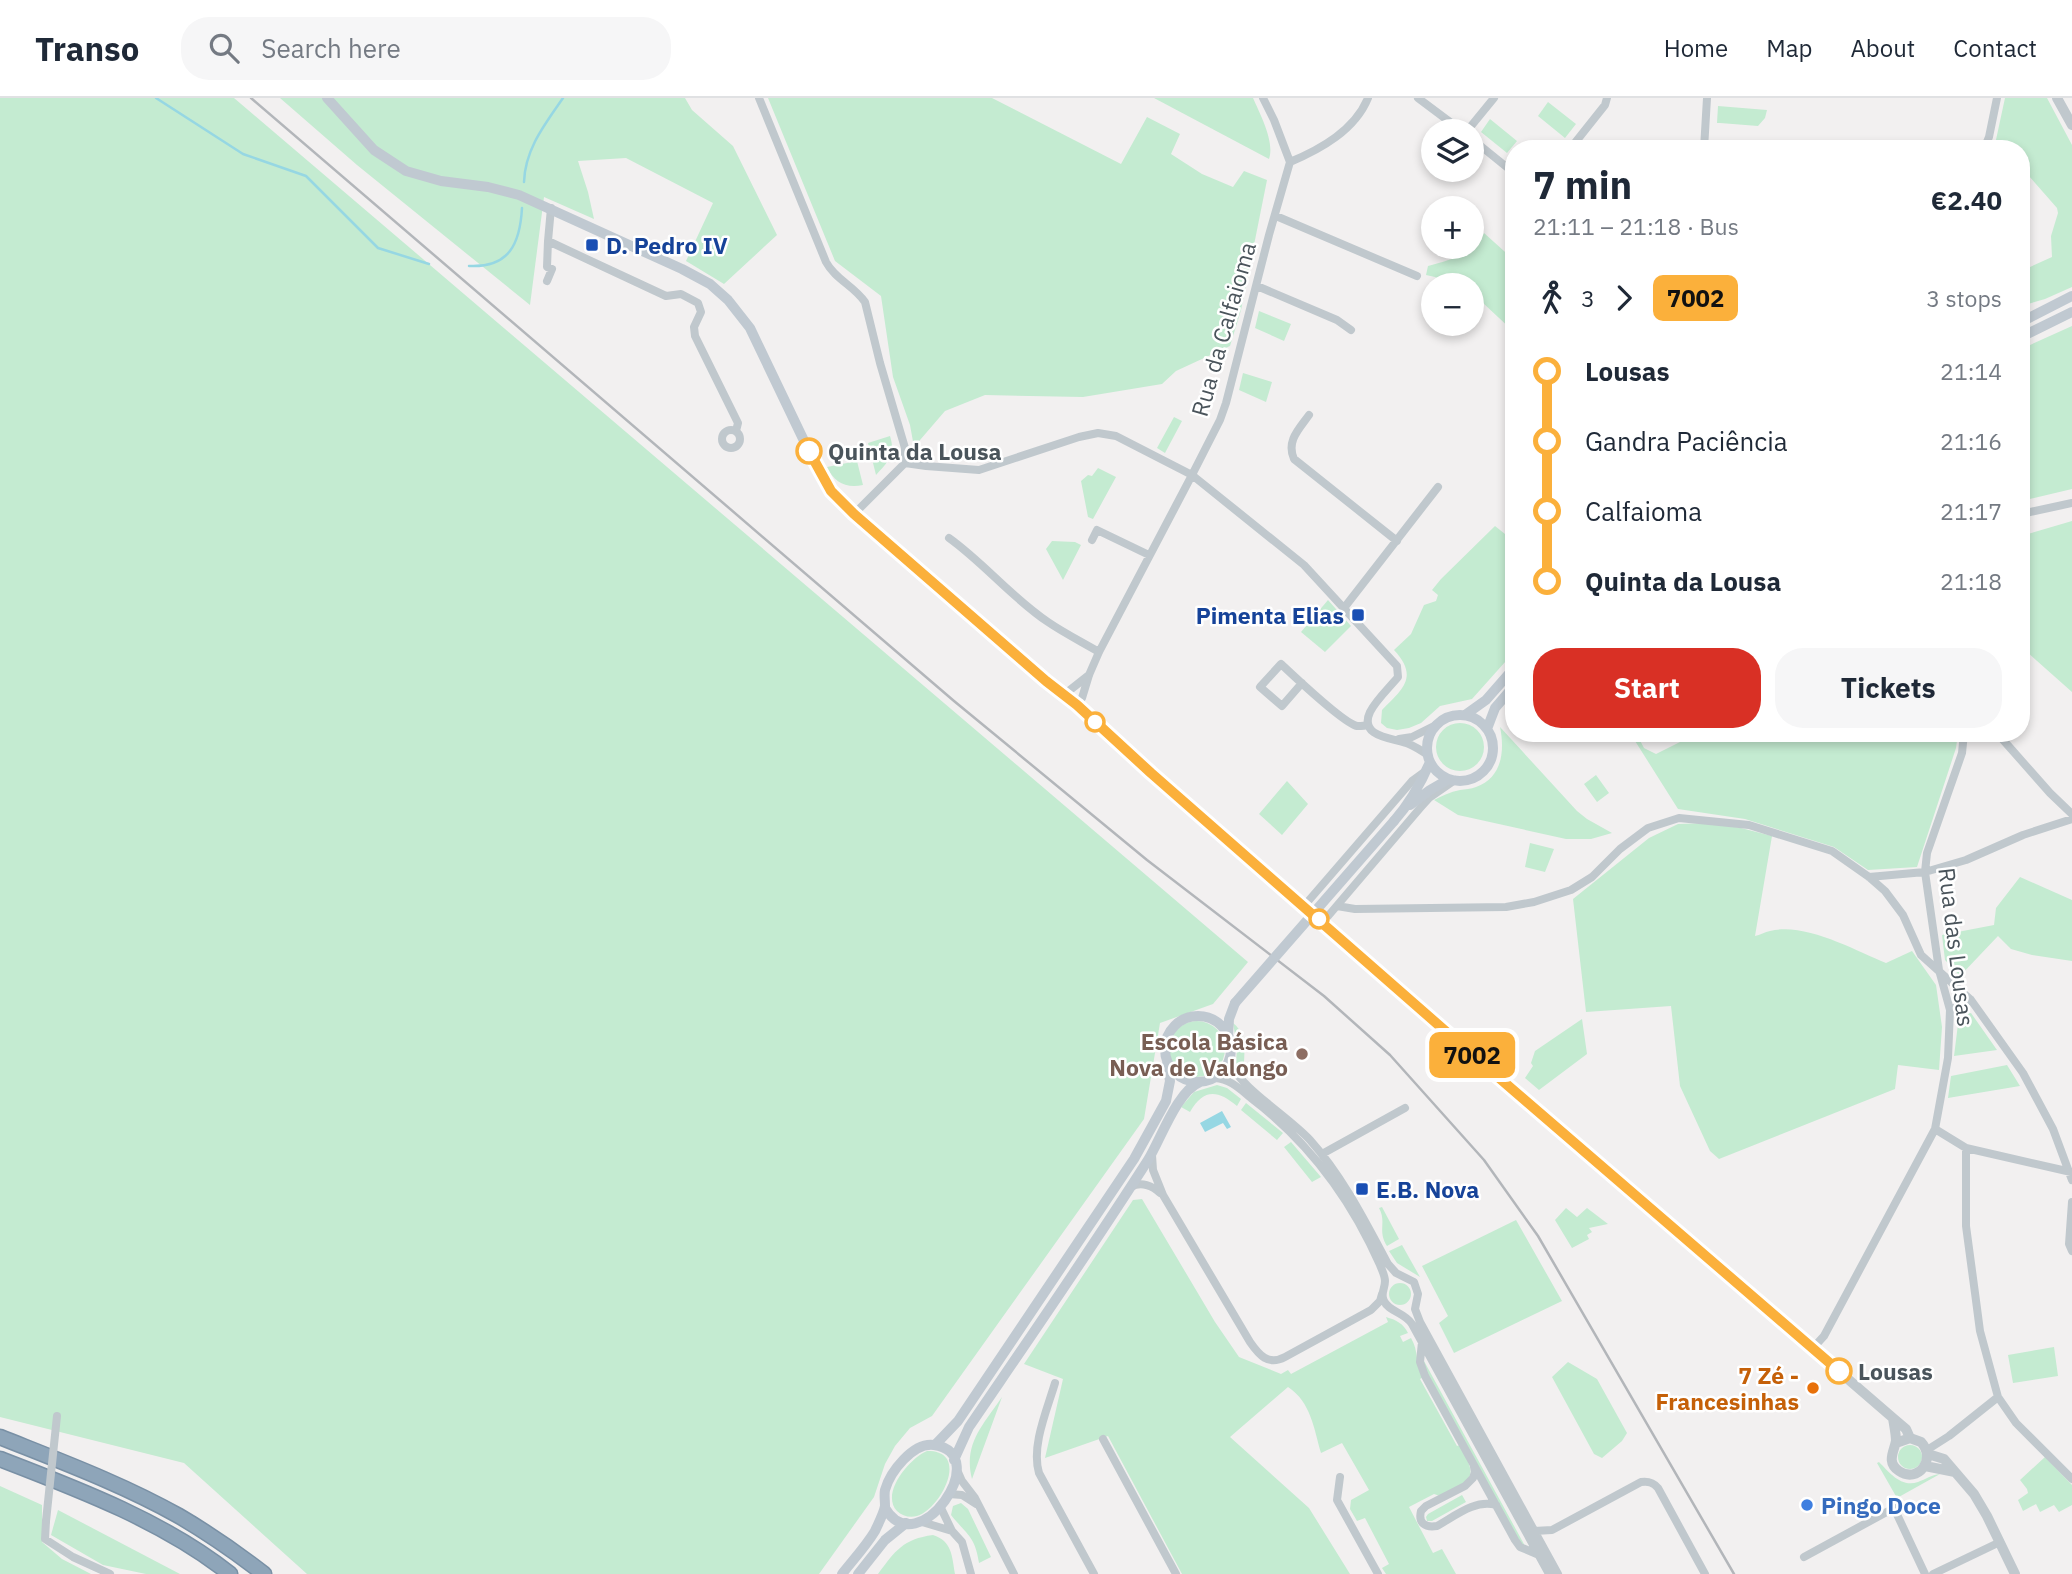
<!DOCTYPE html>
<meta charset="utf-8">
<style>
:root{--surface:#fff;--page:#f6f6f7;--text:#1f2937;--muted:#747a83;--line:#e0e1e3;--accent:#d93025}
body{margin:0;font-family:"IBM Plex Sans",sans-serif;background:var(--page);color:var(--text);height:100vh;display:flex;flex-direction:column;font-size:26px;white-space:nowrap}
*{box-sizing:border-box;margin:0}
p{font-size:23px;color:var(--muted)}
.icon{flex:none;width:38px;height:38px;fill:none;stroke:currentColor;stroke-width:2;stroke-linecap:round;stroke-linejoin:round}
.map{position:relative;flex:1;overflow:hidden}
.panel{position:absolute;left:1505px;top:42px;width:525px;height:602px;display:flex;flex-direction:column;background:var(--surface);border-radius:28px;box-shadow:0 4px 10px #0003}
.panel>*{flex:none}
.badge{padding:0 14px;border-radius:10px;font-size:24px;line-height:46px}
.fabs{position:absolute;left:1421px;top:21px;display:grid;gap:14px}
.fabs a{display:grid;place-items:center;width:63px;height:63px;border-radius:50%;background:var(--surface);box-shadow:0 4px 10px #0003;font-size:35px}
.map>.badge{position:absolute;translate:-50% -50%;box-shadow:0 0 0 4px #fff}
.legs{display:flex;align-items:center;gap:10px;height:77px;padding:0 28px;font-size:23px}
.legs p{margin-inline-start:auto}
.summary{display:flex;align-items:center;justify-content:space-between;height:119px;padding:0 28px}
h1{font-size:38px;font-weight:800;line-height:52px}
.primary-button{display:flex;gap:14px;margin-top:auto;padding:14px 28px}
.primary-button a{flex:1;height:80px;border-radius:28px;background:var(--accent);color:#fff;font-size:28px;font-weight:800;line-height:80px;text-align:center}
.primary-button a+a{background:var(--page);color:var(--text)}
ul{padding:0 28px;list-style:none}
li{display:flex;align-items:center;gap:24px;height:70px;font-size:26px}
li i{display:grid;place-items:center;width:10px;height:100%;margin:0 9px;background:currentColor}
li i::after{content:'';width:18px;height:18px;margin:-9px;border:5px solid;border-radius:50%;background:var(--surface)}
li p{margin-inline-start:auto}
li:first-child i{background:linear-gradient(#0000 50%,currentColor 0)}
li:last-child i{background:linear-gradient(currentColor 50%,#0000 0)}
header{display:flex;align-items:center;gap:42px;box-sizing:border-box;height:98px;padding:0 35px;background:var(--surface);border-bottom:2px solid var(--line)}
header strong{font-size:33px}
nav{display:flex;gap:38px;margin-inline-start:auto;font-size:24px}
.search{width:490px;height:63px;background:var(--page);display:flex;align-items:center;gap:18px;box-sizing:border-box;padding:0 24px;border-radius:28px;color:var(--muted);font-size:26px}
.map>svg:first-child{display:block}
.green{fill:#c4ebd1}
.water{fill:#96d7e3}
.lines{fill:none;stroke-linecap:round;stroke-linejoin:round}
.stream{stroke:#96d7e3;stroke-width:2.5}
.motorway-casing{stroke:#7990a5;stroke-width:17}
.minor{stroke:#c0c8cd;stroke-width:8}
.tertiary{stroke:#c0c8cd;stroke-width:10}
.secondary{stroke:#c0c9d1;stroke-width:10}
.motorway{stroke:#8ea5b9;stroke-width:14}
.rail{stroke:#b3b6ba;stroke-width:2.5}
.minor-bridge{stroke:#c0c8cd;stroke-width:8}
.secondary-bridge{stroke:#c0c9d1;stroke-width:10}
.line-1-casing{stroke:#fff;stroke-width:16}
.line-1{stroke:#fbb03b;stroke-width:10}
.transit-dot{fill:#1a4fb4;stroke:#fff;stroke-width:2.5}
.stop-1-dot{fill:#fff;stroke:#fbb03b;stroke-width:3.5}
.education-dot{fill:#8d6e63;stroke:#fff;stroke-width:2.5}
.food-dot{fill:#e8710a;stroke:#fff;stroke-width:2.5}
.shop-dot{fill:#3f7fe0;stroke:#fff;stroke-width:2.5}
.labels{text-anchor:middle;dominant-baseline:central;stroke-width:5;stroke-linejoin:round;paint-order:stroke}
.transit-label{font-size:23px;font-weight:bold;fill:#164399;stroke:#fff;text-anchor:start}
.street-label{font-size:23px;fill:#4a545b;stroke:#fff}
.stop-label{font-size:23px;font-weight:bold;fill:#4a545b;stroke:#fff;text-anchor:start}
.education-label{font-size:23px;font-weight:bold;fill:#785e54;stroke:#fff;text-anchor:end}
.food-label{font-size:23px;font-weight:bold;fill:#c56008;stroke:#fff;text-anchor:end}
.shop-label{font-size:23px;font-weight:bold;fill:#366cbe;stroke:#fff;text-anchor:start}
</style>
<header>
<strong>Transo</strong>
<div class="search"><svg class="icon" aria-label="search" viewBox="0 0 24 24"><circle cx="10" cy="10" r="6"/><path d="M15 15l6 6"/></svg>Search here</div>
<nav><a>Home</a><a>Map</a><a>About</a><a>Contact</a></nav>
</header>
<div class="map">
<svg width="2072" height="1476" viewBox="0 0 2072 1476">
<rect width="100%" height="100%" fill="#f2f0f0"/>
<path class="green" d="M0,0h234l1014,864 -35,42 -53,19 -16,96 -212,297 -22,12 -15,18 -10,18 -11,33 -55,77h-512l-123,-111 -184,-46z
M280,0h405l7,12 41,36 44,89 -53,49 -38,-23 27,-58 -87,-45 -48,3 10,31 6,27 -50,-22 -14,108 -173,-140z
M768,0h224l129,66 26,-47 33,17 -9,20 31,20 31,13 11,-16 23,9 -26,130 -11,36 -54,25 -14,13 -79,13 -98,-2 -40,16 -31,36 -4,-22 -17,-48 -12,-81 -46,-35z
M1154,0h99c7,16 22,44 16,61z
M2005,0h42l25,47v142l-27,12 -24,7v-35l31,-14 -1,-21 7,-23 -1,-5 -36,-41v-18h-27z
M1548,4l28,22 -11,14 -27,-22z
M1718,8l49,4 -2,8 -7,8 -38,-3h-3z
M1490,21l27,22 -10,12 -26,-21z
M1484,135l30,27v72l-31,-29 -11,-6v-12h-21l-16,-8 -9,-2 2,-9c28,-8 38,-9 56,-33z
M1259,213l32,13 -7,17 -29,-13z
M2072,228v163l-51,12v-152z
M1243,275l29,9 -6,20 -27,-12z
M1174,319l8,4 -17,32 -8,-5z
M890,338c6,19 -2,26 -14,39l-8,-32z
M857,363l6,24c-17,4 -29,-3 -36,-18z
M1098,370l18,9 -23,42 -5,-2 -7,-36 7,-6 4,1z
M1514,406v148l-42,47 -32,7 -19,17 -12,5 -12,2 -10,-2 -6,-5 1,-13c21,-21 37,-33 12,-60l17,-16 13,-29 12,-4 2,-6 -6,-5 9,-11 54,-53 10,8 6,-9z
M2072,423v171l-45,-40 -6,-44v-72z
M1052,443l23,1 6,3 -18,35 -17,-31z
M1328,502l23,26 -26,26 -24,-20z
M1436 649a24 24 0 1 1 48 0a24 24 0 1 1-48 0Z
M1500,629l77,84 10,8 25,14 -21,6h-25l-108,-24 -24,-15c8,-4 16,-8 26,-10 5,-1 11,-1 16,-3 26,-9 29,-36 24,-60z
M1630,635h6l8,15 12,6 42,-21h260l-2,15 -39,119 -49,3 -34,-23 -89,-28 -67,-10z
M1596,677l13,18 -12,9 -13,-18z
M1287,683l21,23 -26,31 -23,-21z
M1708,725l33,5 31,8 -17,100c5,-1 10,-4 15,-5 35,-9 84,19 116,32l26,-12 24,34 6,42 -3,43 -41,-5 -3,24 -176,70 -9,-8 -30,-65 -9,-80 -85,6 -13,-113 76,-61 29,-14z
M1530,745l24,6 -9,23 -20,-5z
M2020,779l52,23v61l-40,-6 -21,-6 -13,-13 -38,40 -15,-16 -3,-25 52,-10 2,-17z
M1971,915l26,37 -43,6 5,-40z
M1582,921l5,35 -48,36 -14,-12 8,-12 -2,-3 4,-12z
M1169 951a28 28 0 1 1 56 0a28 28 0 1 1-56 0Z
M1233,925c12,9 12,25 11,39l12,10 -5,7 -15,-15 1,-18z
M2007,967l13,21 -72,12 3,-22z
M1217,987l10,3 14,11 -4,7c-20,-17 -34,-17 -47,6l-9,-5 13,-15z
M1246,1005l37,30 -6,7 -36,-30z
M1291,1044l30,35 -9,5 -28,-35z
M1142,1101l73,123 24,35 42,17 7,-4 3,4 97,-52 -2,-5c10,3 17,6 22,16l-8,3 3,6 8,-4c8,13 4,26 12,39l-3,2 37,67 3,-1c19,35 12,34 -20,51l-6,-2 -25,13 24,46 9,-4 14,25h-70l-4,-6 7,-4 -24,-46 -8,3 -7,-12 1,-9 18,-10 -27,-47 -21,10c-7,-24 -10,-51 -33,-66l-58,50 79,71 41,66h-168l-74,-138 -63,22 18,-79 -39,-15 109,-164z
M1382,1109l17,32 -12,7c-10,-16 0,-23 -8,-38z
M1566,1110l11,9 10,-9 21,16 -19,4 3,4 -5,3 2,4 -17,9 -17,-28z
M1516,1122l46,81 -108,52 -15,-30 9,-7 -26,-50z
M1402,1147l18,32 -23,-14 -8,-12z
M1389 1196a11 11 0 1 1 22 0a11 11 0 1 1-22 0Z
M2054,1249l4,29 -45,7 -5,-28z
M1424,1263l101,185 -5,-3 -96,-175z
M1568,1264l29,17 30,54 -5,8 -20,17 -8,-4 -42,-77z
M1002,1299l-30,82c-9,-35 11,-54 30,-82z
M1898 1359a12 12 0 1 1 24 0a12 12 0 1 1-24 0Z
M927,1353c44,-1 14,58 -10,65 -7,2 -15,0 -20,-5 -17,-18 13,-53 30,-60z
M2045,1359l27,28v20l-13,7 -5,-7 -14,7 -4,-8 -13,7 -5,-11 10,-7 -1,-4 -7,-9z
M1879,1364c10,10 22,26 39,20 8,-3 13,-7 22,-8l-43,24 -20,-35z
M0,1388l42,19v37l20,17 29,15h-91z
M1462,1397l4,7 -34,19h-5l-1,-4 2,-3z
M961,1405l7,6 23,48 -12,6c-4,-27 -12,-28 -28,-48l2,-9z
M58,1412l122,64h-34l-43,-9 -52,-30z
M933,1437c19,6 19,21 22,39h-77c17,-23 25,-35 55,-39z"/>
<path class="water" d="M1222,1013l9,16 -4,2 -4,-6 -18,9 -5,-9z"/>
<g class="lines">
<path class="stream" d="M156,0l87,56 63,22 72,72 51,16
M524,84c1,-33 21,-58 39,-84
M469,168c40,2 51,-22 53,-58"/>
<defs>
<path id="motorway" d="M0,1339c60,24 122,47 179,79 29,17 58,37 85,58
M0,1361c78,30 165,63 230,115"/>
</defs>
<use href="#motorway" class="motorway-casing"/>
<path class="minor" d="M759,0l67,164c9,17 28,24 39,40l15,61 25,85v15l-51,51
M1418,0l44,33
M1467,33l27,-33
M1472,41l42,34
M1570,51l35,-44 2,-7
M1704,51l3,-51
M1984,51l5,-12 8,-39
M1290,64c31,-13 65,-32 78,-64
M551,110l-3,33 118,55 15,-2 17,9 3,9 -7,15 1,9 43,87 -2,8
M1276,118l141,60
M547,183l5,-12 -5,-2 1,-26
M1257,188l80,34 14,10
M1309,317c-10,14 -23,26 -15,44l103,82
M722 341a9 9 0 1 1 18 0a9 9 0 1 1-18 0Z
M905,365l21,3 53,4 100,-33 19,-4 18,3 76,39 112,90 93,101 1,11c-9,11 -22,23 -28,35 -12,26 25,26 39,32 7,3 13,7 19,11
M2021,416l51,-11
M949,440c35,25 63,60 99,84 16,11 34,20 51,30
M1092,442l5,-10 52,25
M1344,510l94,-121
M1302,585l-20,23 -22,-19 21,-23c13,12 62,59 76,62 4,0 8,0 11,-1
M1065,598l5,-6 19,-15
M1077,607l5,-7 7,-23 10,-23 93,-177 28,-55 6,-17 43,-168 21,-73 -16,-42 -11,-22
M1997,635l53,60 22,21
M1399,641l13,-2 24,-12
M1869,779l56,-5 41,-12 57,-25 49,-16
M1304,808l108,-125 11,-8
M1337,808l18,3 151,-2 28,-5 37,-12 21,-13 28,-28 28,-21 31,-10 70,7 83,26 37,26 16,14 18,24 18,40 50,45 52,73 30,56 19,51
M1323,824l98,-115 8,-9 26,-18
M1950,912l21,-10
M1229,963c10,26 60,56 81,79 33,37 55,81 78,124l8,9 18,9 4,12 -3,15 5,13 138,252
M1215,980c15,1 25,11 36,20 58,44 100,101 129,167 2,5 5,11 5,16 0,8 -5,13 -1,20 5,11 20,11 28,23l137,250
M1935,1031l31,19 105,24
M1966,1050v78l9,67 5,38 18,66 18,26 56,56
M1322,1056l83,-46
M1152,1057l1,15 10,25 87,147c9,13 18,24 35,15l86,-47 9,-9 2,-7
M1131,1089c10,-6 22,-1 29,6
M2072,1104l-3,42 3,7
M1422,1244l-2,20 5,14 90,164 5,7 19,8
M1813,1250l11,-12 111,-207 13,-71 2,-48 -11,-40 -14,-98 2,-19 35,-100 2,-20
M1055,1285c-8,27 -24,63 -16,90l55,101
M1103,1341l73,135
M1927,1352l22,-14 49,-39
M1474,1369l1,5 -2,6 -8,8 -39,20 -5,5c-3,12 4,17 16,15 18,-10 38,-27 59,-21
M958,1374l4,9 13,17 39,76
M1340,1379l-3,23 41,74
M949,1396l13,1 14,9
M940,1408l12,25 10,11 9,32
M46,1423l-1,18 28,18 37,17
M922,1424l30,9
M1534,1433l18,-1 89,-48c7,-1 12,0 17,6l47,86
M1804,1459l90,-49 31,66
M1933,1476l67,-32"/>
<path class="tertiary" d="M2057,0l15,27
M854,416l192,168 31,23 69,64 337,295 410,354 13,11 4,9
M1893,1320c1,7 3,16 3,23 -2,11 -10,21 3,30 19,13 38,-12 22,-29l-11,-4 -14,5
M1928,1356l16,5 30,35 13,22 28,58
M1925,1368l30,6"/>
<path class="secondary" d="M327,0l47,52 32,21 35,10 47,6 31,8 163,74 28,15 18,16 22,28 68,142 13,21 23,23
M2021,224l51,-26
M2021,239l51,-25
M1465,617l21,-15 28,-32
M1427 650a33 33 0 1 1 66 0a33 33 0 1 1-66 0Z
M1487,631l8,-21 19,-22
M1410,707l20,-15 19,-11
M1394,723c16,-18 27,-38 36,-59
M1165 951a33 33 0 1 1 66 0a33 33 0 1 1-66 0Z
M1228,938l1,-17 6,-16
M935,1347l23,-24 176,-262 32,-58 4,-20 -3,-17
M954,1362l15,-33c60,-88 121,-176 179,-267 13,-21 29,-69 52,-78
M842,1476c11,-14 24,-28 33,-43 3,-7 9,-18 10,-25 0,-6 -1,-11 0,-16 5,-18 28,-48 49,-45 61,8 -16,120 -49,63
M858,1476l27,-34 21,-17"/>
<use href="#motorway" class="motorway"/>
<path class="rail" d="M251,0l703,603 193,159 177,136 66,59 94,105 54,76 196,338"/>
<path class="minor-bridge" d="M46,1423l11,-105"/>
<path class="secondary-bridge" d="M1235,905l159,-182"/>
</g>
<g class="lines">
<defs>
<path id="line-1" d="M809,353l22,40 23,23 192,167 31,24 74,68 332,291 356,307"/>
</defs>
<use href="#line-1" class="line-1-casing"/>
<use href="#line-1" class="line-1"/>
</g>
<g class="transit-dot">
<rect x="585" y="140" width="14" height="14" rx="3.5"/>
<rect x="1351" y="510" width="14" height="14" rx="3.5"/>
<rect x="1355" y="1084" width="14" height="14" rx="3.5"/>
</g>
<g class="stop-1-dot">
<circle cx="809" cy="353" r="12"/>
<circle cx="1095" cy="624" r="9"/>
<circle cx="1319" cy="821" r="9"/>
<circle cx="1839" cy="1273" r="12"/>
</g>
<circle class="education-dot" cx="1302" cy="956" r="7"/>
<circle class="food-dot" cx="1813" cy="1290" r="7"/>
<circle class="shop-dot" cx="1807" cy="1407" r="7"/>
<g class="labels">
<g class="transit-label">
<text x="606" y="147">D. Pedro IV</text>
<text x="1344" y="517" text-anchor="end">Pimenta Elias</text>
<text x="1376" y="1091">E.B. Nova</text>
</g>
<g class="street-label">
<text transform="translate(1223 231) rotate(-74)">Rua da Calfaioma</text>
<text transform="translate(1957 849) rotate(83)">Rua das Lousas</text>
</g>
<g class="stop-label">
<text x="828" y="353">Quinta da Lousa</text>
<text x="1858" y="1273">Lousas</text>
</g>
<g class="education-label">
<text x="1288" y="943">Escola Básica<tspan x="1288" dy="26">Nova de Valongo</tspan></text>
</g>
<g class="food-label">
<text x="1799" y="1277">7 Zé -<tspan x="1799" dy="26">Francesinhas</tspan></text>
</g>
<g class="shop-label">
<text x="1821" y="1407">Pingo Doce</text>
</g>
</g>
</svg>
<div class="fabs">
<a><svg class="icon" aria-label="layers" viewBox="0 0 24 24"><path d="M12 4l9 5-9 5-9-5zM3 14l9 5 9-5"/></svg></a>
<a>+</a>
<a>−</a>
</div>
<b class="badge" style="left:1472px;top:957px;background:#fbb03b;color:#111">7002</b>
<section class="panel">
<div class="summary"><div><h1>7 min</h1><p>21:11 – 21:18 · Bus</p></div><b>€2.40</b></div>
<div class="legs"><svg class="icon" aria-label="walk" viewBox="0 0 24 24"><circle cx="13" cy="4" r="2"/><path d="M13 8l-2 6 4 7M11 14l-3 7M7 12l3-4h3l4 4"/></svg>3<svg class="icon" aria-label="forward" viewBox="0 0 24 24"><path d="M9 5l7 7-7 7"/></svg><b class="badge" style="background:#fbb03b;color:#111">7002</b><p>3 stops</p></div>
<ul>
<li><i style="color:#fbb03b"></i><b>Lousas</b><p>21:14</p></li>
<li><i style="color:#fbb03b"></i><span>Gandra Paciência</span><p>21:16</p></li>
<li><i style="color:#fbb03b"></i><span>Calfaioma</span><p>21:17</p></li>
<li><i style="color:#fbb03b"></i><b>Quinta da Lousa</b><p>21:18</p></li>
</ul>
<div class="primary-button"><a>Start</a><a>Tickets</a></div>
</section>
</div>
